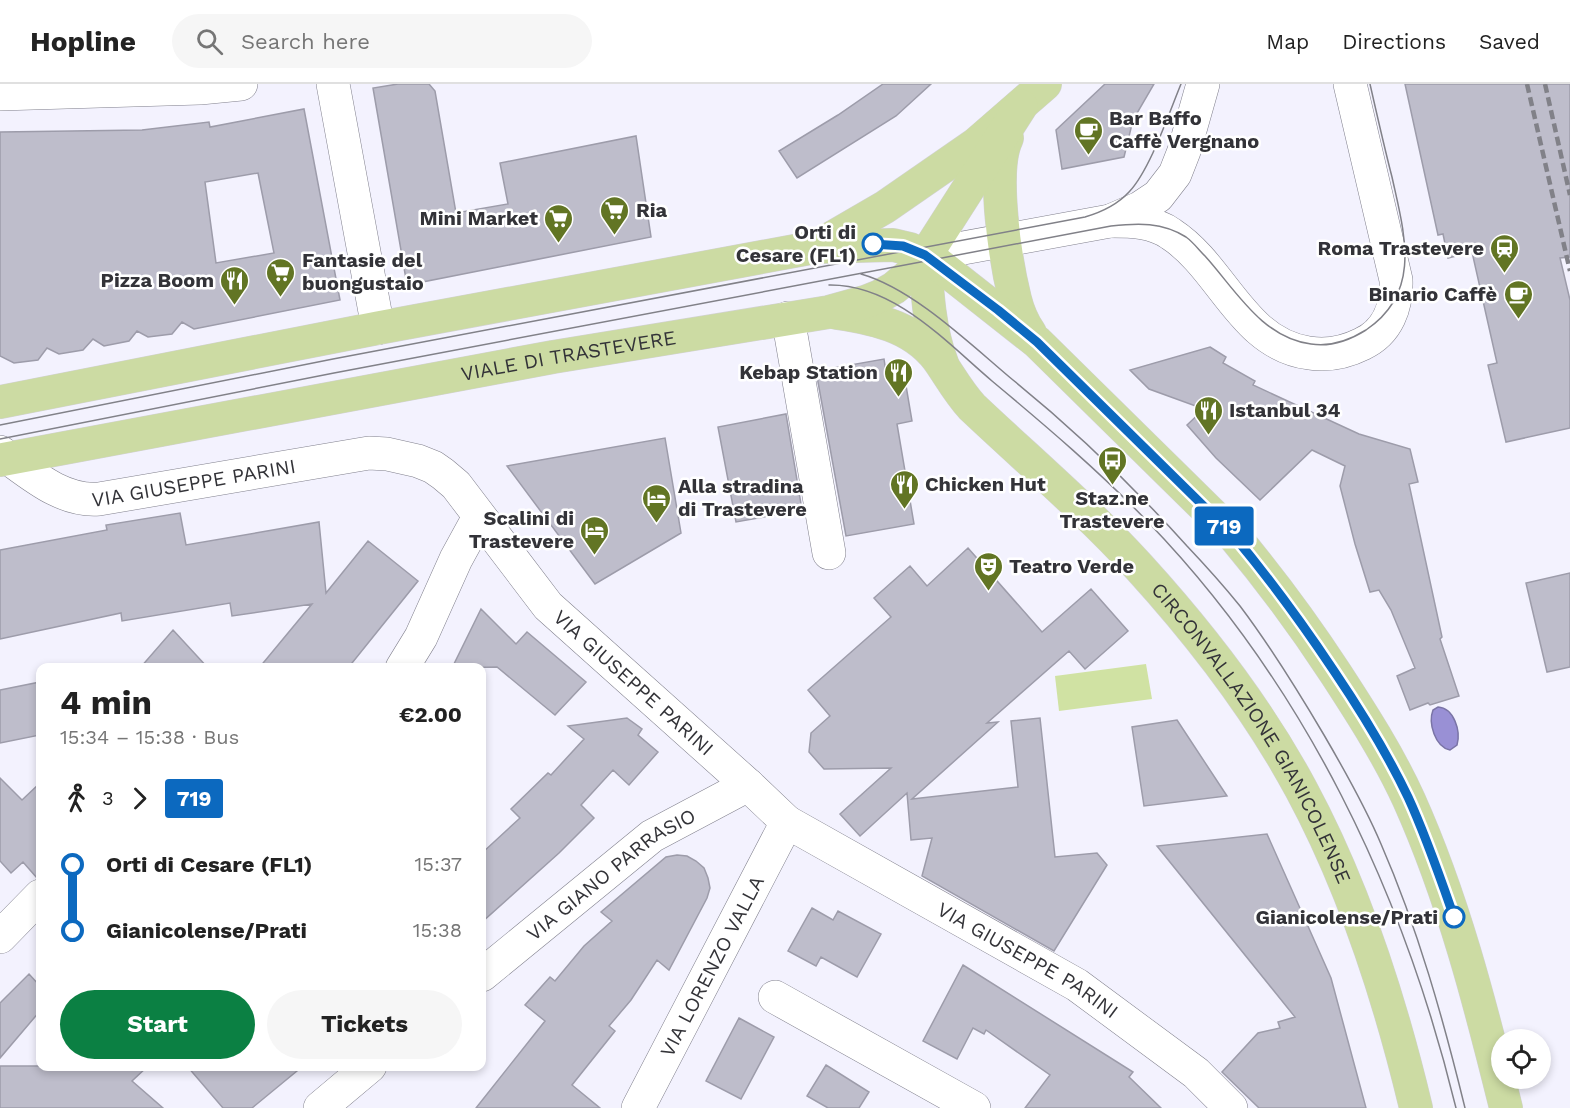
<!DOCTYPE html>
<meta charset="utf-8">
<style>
:root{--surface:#fff;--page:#f6f6f6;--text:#222;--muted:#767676;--line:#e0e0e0;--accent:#0b8043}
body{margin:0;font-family:"Work Sans",sans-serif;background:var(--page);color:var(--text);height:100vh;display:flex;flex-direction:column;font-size:22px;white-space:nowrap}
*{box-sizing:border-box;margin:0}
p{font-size:20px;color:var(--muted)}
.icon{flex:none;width:33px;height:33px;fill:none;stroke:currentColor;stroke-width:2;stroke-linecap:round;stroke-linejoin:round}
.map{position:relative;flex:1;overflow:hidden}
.drawer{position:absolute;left:36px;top:579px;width:450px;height:408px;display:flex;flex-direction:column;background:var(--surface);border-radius:12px;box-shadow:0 3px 9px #0003}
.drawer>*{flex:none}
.badge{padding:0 12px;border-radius:4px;font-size:21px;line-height:39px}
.buttons{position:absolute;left:1491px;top:945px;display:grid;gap:12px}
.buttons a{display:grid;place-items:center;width:60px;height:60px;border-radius:50%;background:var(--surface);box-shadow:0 3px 9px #0003;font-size:30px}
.map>.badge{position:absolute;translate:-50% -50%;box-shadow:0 0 0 3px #fff}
.legs{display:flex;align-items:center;gap:9px;height:66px;padding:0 24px;font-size:20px}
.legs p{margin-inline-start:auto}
.overview{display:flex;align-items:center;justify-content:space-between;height:102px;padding:0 24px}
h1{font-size:33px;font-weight:700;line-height:45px}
.primary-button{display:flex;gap:12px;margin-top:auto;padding:12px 24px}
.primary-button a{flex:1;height:69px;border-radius:36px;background:var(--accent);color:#fff;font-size:24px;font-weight:700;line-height:69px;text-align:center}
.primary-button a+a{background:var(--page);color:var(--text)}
ul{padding:0 24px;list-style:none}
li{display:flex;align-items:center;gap:21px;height:66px;font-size:22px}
li i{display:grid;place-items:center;width:9px;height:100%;margin:0 8px;background:currentColor}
li i::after{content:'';width:15px;height:15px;margin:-8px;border:4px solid;border-radius:50%;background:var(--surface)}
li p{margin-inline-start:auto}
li:first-child i{background:linear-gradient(#0000 50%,currentColor 0)}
li:last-child i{background:linear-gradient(currentColor 50%,#0000 0)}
header{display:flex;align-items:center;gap:36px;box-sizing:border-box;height:84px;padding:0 30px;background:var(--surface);border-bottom:2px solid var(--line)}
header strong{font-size:28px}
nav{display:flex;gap:33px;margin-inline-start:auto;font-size:21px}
.search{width:420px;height:54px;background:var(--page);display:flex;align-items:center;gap:15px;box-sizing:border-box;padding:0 21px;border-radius:33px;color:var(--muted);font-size:22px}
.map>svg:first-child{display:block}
.garden{fill:#d0e2a3}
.water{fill:#9990d5;stroke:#7a74a6;stroke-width:1.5}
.building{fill:#bebdcb;stroke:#9d9caa;stroke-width:1.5;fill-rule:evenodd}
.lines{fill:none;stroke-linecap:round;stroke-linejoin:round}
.minor-casing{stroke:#81808d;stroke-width:34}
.major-casing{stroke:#d2d2d3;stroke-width:34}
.minor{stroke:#fff;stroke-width:33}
.major{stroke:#ccdba3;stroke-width:33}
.tram{stroke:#818188;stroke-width:1.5}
.rail{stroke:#818188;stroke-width:4.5;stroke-dasharray:9 4.5;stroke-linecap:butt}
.line-1-casing{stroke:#fff;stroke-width:14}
.line-1{stroke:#0c69bf;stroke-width:9}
.stop-1-dot{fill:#fff;stroke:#0c69bf;stroke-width:3}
.labels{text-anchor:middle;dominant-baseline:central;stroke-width:5;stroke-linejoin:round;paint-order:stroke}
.poi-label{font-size:20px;font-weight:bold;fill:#333338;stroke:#fff;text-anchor:start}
.stop-label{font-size:20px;font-weight:bold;fill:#333338;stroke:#fff;text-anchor:end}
.street-label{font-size:20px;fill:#333338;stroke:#fff}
</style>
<header>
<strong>Hopline</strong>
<div class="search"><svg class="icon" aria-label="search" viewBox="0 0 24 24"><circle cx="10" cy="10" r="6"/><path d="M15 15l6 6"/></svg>Search here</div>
<nav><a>Map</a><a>Directions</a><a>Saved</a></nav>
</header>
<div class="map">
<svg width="1570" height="1024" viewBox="0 0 1570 1024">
<rect width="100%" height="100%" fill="#f3f2fe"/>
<path class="garden" d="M1146,580l6,35 -93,12 -4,-35z"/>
<path class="water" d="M1438,623c16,1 23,24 19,38l-7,5c-15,-3 -22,-27 -17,-40z"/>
<path class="building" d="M398,0h31l6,7 21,122 52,-9 -8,-41 136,-27 15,101 -244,48 -34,-197z
M883,0h48l-35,32 -99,62 -18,-27 59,-36z
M1105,0h49l-21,36 -9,37 -62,12 -6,-39z
M1405,0h165v173l-10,1 10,42v128l-64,14 -18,-77 9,-2 -25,-111 -24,6 -5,-24 -5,1z
M304,25l36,191 -146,29 -12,-7 -10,12 -24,3 -11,-6 -8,10 -25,5 -11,-7 -10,11 -24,4 -12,-6 -9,12 -24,3 -14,-7v-224l142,-2 67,-8 1,5zM258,89l16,80 -58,10 -11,-81z
M1210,263l16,10 -3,6 32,18 -2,4 106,49 51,15 8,33 -9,2 33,153 -2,2 19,57 -29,9 -2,-2 -18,7 -13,-34 18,-8 -24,-58 -12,-20 -9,2 -15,-48 -15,-58 5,-20 -33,-16 -52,50 -44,-42 -29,-33 17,-16 -55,-20 -19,-19z
M884,275l2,13 17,-4 9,53 -15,3 17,100 -68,12 -30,-165z
M786,330l16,96 -66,12 -18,-95z
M665,354l16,95 -86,51 -88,-118z
M180,429l6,32 133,-23 7,71 42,-52 50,40 -70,87h-89l53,-64 -80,12 -2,-13 -108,18 -1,-8 -121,26v-89l107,-20 -1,-5z
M968,464l74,84 49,-43 37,42 -43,38 -16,-18 -82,72 11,-1 -86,77 106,-12 -7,-66 29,-3 15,139 42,-4 10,12 -53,86 -132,-75 10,-38 -21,2 -4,-47 -47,43 -20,-22 51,-46 -67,1 -15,-17 2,-19 19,-17 -22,-26 83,-73 -17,-19 36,-32 17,20z
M1570,489v94l-23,5 -21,-89z
M481,525l35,35 11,-12 59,50 -31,33 -58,-48 -45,1z
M173,546l35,38h-68z
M40,598v53l-40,8v-53z
M627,634l15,11 -4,6 20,17 -29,33 -16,-15 -32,35 13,13 -35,35 -77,69v-69l38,-35 -9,-9 37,-36 3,2 33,-36 -16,-13z
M1177,636l50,76 -83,10 -12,-79z
M0,694l22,22 18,-17v95h-3l-14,-16 -12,11 -11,-12z
M1267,750l64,144 35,130h-107l-37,-36 36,-39 22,-5 -2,-6 17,-5 -138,-171z
M677,771l10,1 9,5 8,7 4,10 2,10 -3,10 -38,72 -12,-10 -26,40 -22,26 6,5 -43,54 28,23h-124l69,-87 -20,-16 25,-28 5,4 29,-35 28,-25 -11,-9 65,-55z
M812,824l21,12 5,-9 43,23 -24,43 -36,-20 -5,9 -28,-15z
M963,881l170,107 -4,5 32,31h-136l25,-33 -64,-45 -2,4 -11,-6 -16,31 -34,-18z
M29,890l11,12v25l-40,47v-55z
M739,934l35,19 -33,62 -35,-18z
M826,981l43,27 -10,16h-31l-21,-12z
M0,982h148l-16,15 31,27h-163z
M187,982h116l-51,42h-29z"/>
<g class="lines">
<defs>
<g id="minor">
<path d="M333,0l45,244"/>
<path d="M0,10l200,-6 41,-4"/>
<path d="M1110,137c21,0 43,0 61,13 52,34 71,110 138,119 19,3 37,-1 53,-9 26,-12 35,-38 34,-64l-46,-196"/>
<path d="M925,171l185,-34 30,-13 18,-12 17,-22 9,-23 19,-67"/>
<path d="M788,234l41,235"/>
<path id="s1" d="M0,368c30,21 61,50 99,47l270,-46 18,1 31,7 15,6 10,7 13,11 92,121 200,179 39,37 290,163 119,88 35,35"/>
<path d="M402,584l19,-31 35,-78 23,-42"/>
<path d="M0,853l40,-41"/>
<path id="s2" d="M482,891l170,-139 96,-51"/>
<path d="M775,913l199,111"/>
<path d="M320,1024l50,-42"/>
<path id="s3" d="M638,1024l149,-286"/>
</g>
<g id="major">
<path d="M1007,54c-16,33 -1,125 8,161 3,12 8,24 15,34"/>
<path d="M823,159l62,-36 91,-63 69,-60"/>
<path d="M925,171c2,35 4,75 17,108"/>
<path id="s4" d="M837,229c41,6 81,15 105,52 10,15 18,29 30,42 56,53 115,103 167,160 61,67 119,142 162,222 54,100 89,210 115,319"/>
<path d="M0,318l378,-74 438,-81 77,-2 17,4 23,11 104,82 196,193c37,44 71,90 103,139 26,40 53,82 73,126 44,98 71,203 97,308"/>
<path id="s5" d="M0,376l553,-103 276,-45 36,-10 15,-6 14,-8 18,-15 19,-26 90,-141"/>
</g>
</defs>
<use href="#minor" class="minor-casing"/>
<use href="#major" class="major-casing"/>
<use href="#minor" class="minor"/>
<use href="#major" class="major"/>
<path class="tram" d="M861,190c53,15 110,71 152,106 63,51 120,106 174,166 18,19 36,39 53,60 31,41 58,85 84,129 21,36 41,71 57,109 37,85 62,174 84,264
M829,201c65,-1 117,57 163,96 54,45 108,91 156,141 157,163 255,369 308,586
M0,341l333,-66 752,-142c17,-5 32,-12 44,-25 21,-22 40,-79 52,-108
M0,355l334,-66 777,-147c27,-3 51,-4 75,11 7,5 13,13 19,19 30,33 57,82 106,88 19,3 39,-4 55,-14 57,-38 38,-98 26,-153 -8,-31 -15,-62 -22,-93"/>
<path class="rail" d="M1527,0l43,187
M1545,0l25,111"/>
</g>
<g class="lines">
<defs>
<path id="line-1" d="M873,160l30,2 22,9 73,55 39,32 196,193c36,43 69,88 101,136 27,40 53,82 74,126 18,39 32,80 46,120"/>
</defs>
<use href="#line-1" class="line-1-casing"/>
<use href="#line-1" class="line-1"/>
</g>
<defs>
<symbol id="cafe-pin" viewBox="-11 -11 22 30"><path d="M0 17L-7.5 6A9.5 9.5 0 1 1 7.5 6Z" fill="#627524" stroke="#fff"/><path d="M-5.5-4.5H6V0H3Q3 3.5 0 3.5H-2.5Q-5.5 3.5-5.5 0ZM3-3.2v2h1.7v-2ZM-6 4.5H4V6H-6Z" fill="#fff"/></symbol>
<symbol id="supermarket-pin" viewBox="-11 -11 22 30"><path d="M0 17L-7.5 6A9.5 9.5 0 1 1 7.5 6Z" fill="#627524" stroke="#fff"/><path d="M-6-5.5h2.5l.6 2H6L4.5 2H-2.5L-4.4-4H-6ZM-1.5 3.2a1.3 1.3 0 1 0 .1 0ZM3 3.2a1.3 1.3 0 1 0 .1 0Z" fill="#fff"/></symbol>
<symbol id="station-pin" viewBox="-11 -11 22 30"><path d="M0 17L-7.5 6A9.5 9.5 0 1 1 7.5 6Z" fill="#627524" stroke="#fff"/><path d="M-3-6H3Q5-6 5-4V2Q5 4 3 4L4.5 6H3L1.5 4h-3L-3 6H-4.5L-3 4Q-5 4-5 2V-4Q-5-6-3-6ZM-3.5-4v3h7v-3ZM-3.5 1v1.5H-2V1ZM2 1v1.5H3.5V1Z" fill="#fff"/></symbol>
<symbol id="restaurant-pin" viewBox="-11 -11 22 30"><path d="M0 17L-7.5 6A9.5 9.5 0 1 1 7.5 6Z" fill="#627524" stroke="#fff"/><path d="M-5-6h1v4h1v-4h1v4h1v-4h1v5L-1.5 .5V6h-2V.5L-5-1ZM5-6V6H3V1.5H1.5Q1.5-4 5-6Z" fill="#fff"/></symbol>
<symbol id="bus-pin" viewBox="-11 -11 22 30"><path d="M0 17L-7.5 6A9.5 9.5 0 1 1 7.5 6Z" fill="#627524" stroke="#fff"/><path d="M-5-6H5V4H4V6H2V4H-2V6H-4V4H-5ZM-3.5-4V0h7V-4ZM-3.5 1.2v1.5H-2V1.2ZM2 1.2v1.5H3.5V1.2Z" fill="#fff"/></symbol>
<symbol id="hotel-pin" viewBox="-11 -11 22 30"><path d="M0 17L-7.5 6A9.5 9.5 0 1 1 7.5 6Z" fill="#627524" stroke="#fff"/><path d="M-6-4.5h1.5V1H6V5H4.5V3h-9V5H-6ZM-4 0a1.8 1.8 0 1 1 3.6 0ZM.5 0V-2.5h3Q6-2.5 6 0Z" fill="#fff"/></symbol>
<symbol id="theatre-pin" viewBox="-11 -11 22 30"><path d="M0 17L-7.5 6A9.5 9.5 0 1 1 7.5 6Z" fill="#627524" stroke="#fff"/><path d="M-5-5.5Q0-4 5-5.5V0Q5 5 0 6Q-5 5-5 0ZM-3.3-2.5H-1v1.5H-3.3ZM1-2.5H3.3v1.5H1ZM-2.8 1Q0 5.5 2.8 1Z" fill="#fff"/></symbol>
</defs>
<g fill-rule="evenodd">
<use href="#cafe-pin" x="1072" y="30" width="33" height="45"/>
<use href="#supermarket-pin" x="598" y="110" width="33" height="45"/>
<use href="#supermarket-pin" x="542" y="118" width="33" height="45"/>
<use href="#station-pin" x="1488" y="148" width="33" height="45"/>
<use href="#supermarket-pin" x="264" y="172" width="33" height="45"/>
<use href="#restaurant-pin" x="218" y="180" width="33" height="45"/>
<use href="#cafe-pin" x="1502" y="194" width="33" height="45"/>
<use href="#restaurant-pin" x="882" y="272" width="33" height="45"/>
<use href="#restaurant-pin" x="1192" y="310" width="33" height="45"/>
<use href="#bus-pin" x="1096" y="360" width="33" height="45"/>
<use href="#restaurant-pin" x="888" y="384" width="33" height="45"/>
<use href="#hotel-pin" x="640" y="398" width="33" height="45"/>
<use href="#hotel-pin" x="578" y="430" width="33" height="45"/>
<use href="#theatre-pin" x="972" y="466" width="33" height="45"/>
</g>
<g class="stop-1-dot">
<circle cx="873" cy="160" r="10"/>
<circle cx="1454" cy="833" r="10"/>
</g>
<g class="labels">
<g class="poi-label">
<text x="1109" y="34">Bar Baffo<tspan x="1109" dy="23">Caffè Vergnano</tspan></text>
<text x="636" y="126">Ria</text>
<text x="538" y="134" text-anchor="end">Mini Market</text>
<text x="1484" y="164" text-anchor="end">Roma Trastevere</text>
<text x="302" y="176">Fantasie del<tspan x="302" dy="23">buongustaio</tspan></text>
<text x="214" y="196" text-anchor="end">Pizza Boom</text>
<text x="1497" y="210" text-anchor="end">Binario Caffè</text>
<text x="878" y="288" text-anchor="end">Kebap Station</text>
<text x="1229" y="326">Istanbul 34</text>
<text x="925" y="400">Chicken Hut</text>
<text x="678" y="402">Alla stradina<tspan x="678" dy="23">di Trastevere</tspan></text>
<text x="1112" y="414" text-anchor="middle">Staz.ne<tspan x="1112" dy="23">Trastevere</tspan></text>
<text x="574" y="434" text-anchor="end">Scalini di<tspan x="574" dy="23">Trastevere</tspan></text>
<text x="1009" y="482">Teatro Verde</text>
</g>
<g class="stop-label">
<text x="856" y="148">Orti di<tspan x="856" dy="23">Cesare (FL1)</tspan></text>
<text x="1438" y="833">Gianicolense/Prati</text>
</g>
<g class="street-label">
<text stroke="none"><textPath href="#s5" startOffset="578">VIALE DI TRASTEVERE</textPath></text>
<text stroke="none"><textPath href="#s1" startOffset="208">VIA GIUSEPPE PARINI</textPath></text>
<text stroke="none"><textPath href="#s1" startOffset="748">VIA GIUSEPPE PARINI</textPath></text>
<text stroke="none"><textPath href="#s4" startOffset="606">CIRCONVALLAZIONE GIANICOLENSE</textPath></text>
<text stroke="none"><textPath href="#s2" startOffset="164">VIA GIANO PARRASIO</textPath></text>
<text stroke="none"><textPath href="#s1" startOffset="1233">VIA GIUSEPPE PARINI</textPath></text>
<text stroke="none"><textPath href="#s3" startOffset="160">VIA LORENZO VALLA</textPath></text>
</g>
</g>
</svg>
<div class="buttons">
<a><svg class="icon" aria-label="locate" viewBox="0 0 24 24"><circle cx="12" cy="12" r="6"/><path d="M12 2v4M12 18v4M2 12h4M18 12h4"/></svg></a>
</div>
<b class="badge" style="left:1224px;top:442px;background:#0c69bf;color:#fff">719</b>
<section class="drawer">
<div class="overview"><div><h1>4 min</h1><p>15:34 – 15:38 · Bus</p></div><b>€2.00</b></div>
<div class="legs"><svg class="icon" aria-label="walk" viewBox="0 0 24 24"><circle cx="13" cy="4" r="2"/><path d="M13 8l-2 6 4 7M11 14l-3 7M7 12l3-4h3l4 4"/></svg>3<svg class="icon" aria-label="forward" viewBox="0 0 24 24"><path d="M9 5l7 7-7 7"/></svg><b class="badge" style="background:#0c69bf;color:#fff">719</b></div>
<ul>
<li><i style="color:#0c69bf"></i><b>Orti di Cesare (FL1)</b><p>15:37</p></li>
<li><i style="color:#0c69bf"></i><b>Gianicolense/Prati</b><p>15:38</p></li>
</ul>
<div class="primary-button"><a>Start</a><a>Tickets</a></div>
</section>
</div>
